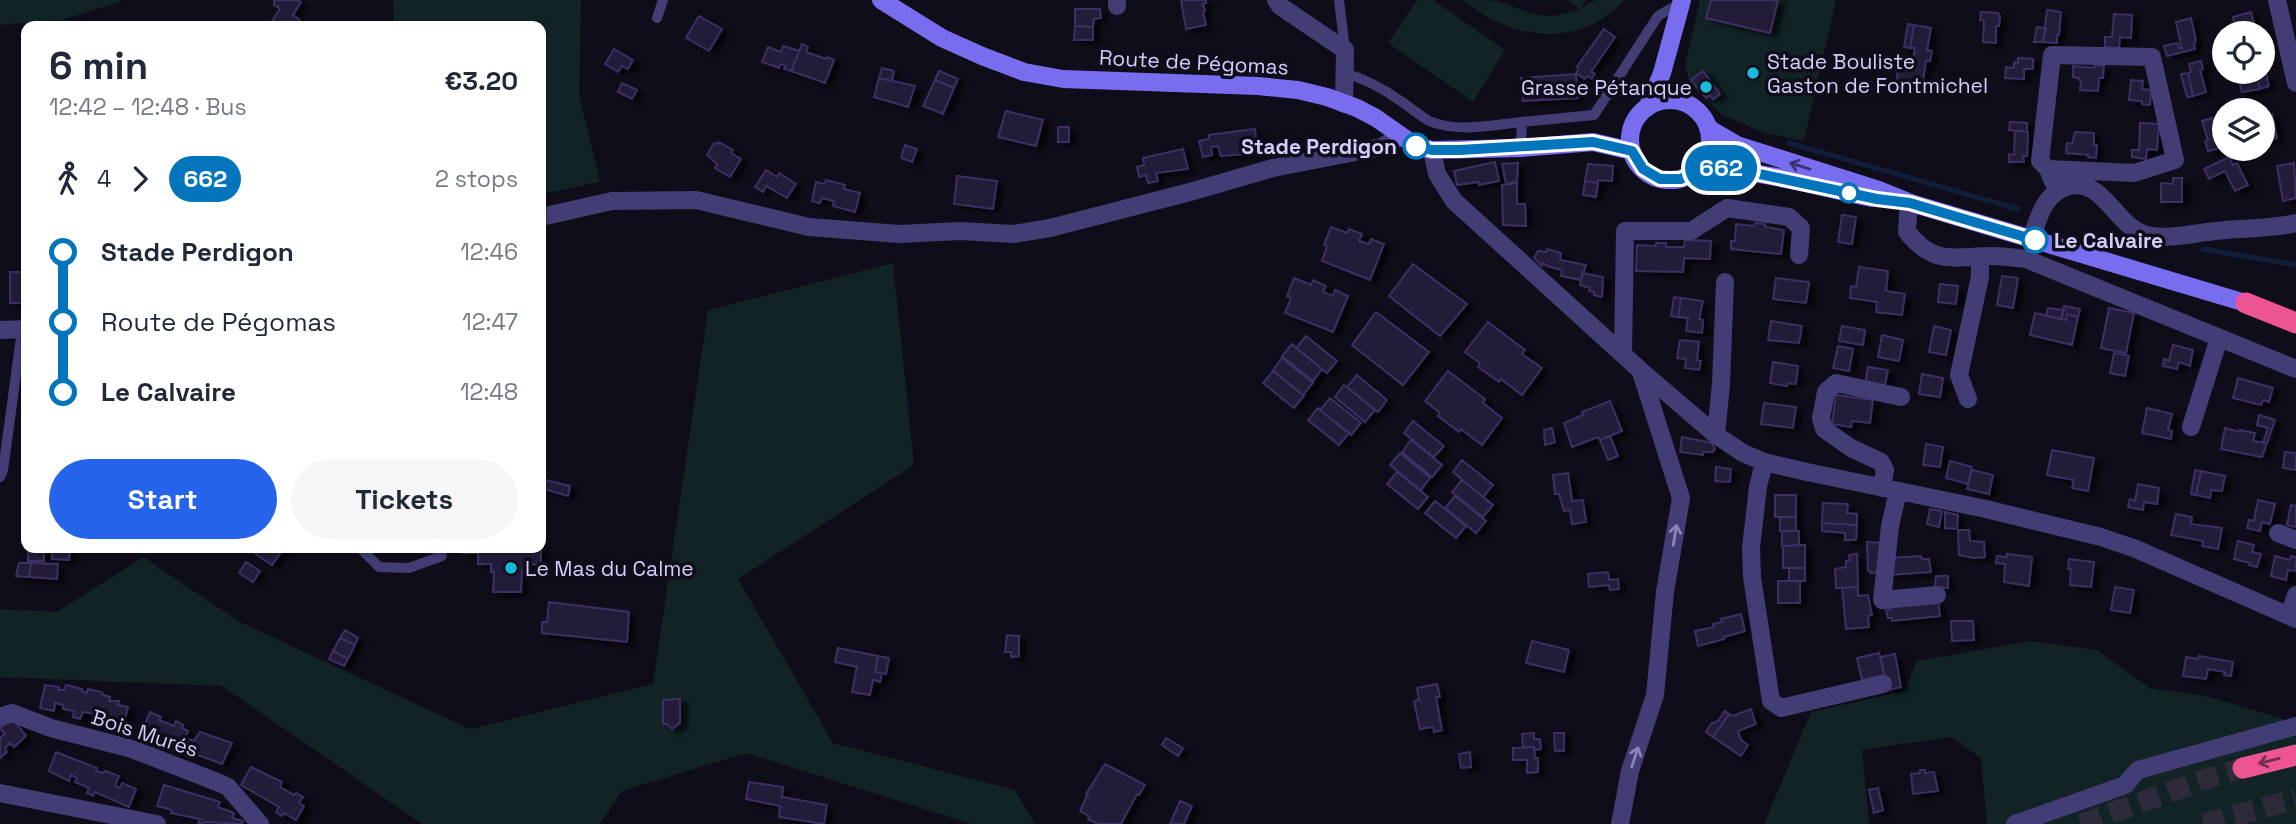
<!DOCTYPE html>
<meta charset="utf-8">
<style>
:root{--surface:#fff;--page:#f6f6f7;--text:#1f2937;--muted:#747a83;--accent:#2563eb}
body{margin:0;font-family:"Space Grotesk",sans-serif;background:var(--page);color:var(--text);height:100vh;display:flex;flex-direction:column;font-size:26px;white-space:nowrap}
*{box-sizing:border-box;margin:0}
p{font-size:23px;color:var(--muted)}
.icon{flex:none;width:38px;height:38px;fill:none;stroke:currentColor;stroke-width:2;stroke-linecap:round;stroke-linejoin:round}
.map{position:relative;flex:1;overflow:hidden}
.drawer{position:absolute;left:21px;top:21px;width:525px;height:532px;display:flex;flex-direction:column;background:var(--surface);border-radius:14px;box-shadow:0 2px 5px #0004}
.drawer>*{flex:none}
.badge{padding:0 14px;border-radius:23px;font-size:24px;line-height:46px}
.fabs{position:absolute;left:2212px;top:21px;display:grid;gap:14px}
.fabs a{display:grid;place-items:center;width:63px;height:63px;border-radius:50%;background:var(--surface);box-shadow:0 2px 5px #0004;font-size:35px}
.map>.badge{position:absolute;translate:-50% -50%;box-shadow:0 0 0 4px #fff}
.legs{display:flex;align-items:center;gap:10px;height:77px;padding:0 28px;font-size:23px}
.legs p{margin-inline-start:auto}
.head{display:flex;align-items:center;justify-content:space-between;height:119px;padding:0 28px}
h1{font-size:38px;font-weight:800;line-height:52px}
.button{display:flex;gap:14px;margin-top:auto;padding:14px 28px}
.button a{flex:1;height:80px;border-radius:42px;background:var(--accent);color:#fff;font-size:28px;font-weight:800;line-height:80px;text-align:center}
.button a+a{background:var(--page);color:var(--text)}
ul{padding:0 28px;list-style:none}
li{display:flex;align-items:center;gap:24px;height:70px;font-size:26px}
li i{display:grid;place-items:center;width:10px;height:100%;margin:0 9px;background:currentColor}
li i::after{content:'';width:18px;height:18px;margin:-9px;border:5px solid;border-radius:50%;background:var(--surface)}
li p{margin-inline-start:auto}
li:first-child i{background:linear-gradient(#0000 50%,currentColor 0)}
li:last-child i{background:linear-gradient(currentColor 50%,#0000 0)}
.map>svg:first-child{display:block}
.green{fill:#112324}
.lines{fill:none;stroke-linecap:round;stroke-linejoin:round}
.stream{stroke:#111f3a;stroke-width:5}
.building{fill:#231b39;stroke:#3d2f63;stroke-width:2;filter:url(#shadow)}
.highway-tunnel{stroke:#2d2a3b;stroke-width:21;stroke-dasharray:21 10;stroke-linecap:butt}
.lane{stroke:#423d75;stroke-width:10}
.street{stroke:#423d75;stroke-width:18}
.secondary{stroke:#786def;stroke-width:18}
.highway{stroke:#ed5494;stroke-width:21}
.oneway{stroke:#3a336f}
.oneway2{stroke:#8b84b7}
.oneway3{stroke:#732d51}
.line-1-casing{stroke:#fff;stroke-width:16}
.line-1{stroke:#0275bc;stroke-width:10}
.poi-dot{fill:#18bbda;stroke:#100d1a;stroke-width:2.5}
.stop-1-dot{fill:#fff;stroke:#0275bc;stroke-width:3.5}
.labels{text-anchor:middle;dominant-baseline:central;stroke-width:7;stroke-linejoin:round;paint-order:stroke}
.poi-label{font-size:21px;fill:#d4ccf9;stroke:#100d1a;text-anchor:start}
.street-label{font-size:21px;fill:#d4ccf9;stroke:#100d1a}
.stop-label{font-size:21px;font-weight:bold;fill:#d4ccf9;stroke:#100d1a;text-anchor:end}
</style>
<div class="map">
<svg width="2296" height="824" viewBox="0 0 2296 824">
<defs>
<filter id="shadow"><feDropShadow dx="7" dy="4" stdDeviation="2" flood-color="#0009"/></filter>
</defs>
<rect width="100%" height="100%" fill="#100d1a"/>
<path class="green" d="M0,0h125l-63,20 -62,5z
M393,0h188l-2,94 21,88 -59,12v-168h-147z
M1417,0h16l72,50 -32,52 -85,-59z
M1464,0c10,0 25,0 34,1 35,12 43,22 82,8l-12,-9h18l-5,8 15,-8h28c-42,49 -115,41 -160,0z
M1700,0h136l-32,141 -40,-8 -42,-18 -33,-33 -4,-17z
M893,263l21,202 -176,114 95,164 182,47 20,34h-63l-226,-71 -124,38 -22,33h-178l-200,-138 -222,-9v-68l57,3 86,-55 97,65 230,107 183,-45 55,-374z
M2031,641l66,9 53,38 60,9 86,26v101h-309l-6,-66 -30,-21 -89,13 7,74h-105l47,-112 93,-21 13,-30z"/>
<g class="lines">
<path class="stream" d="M1789,143l229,66
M2203,249l93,16"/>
</g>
<path class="building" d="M274,0h23l4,2 -8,13 7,5 -3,4 3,2h-20l-8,-5 8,-12 -6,-4z
M1181,0h25v3l-3,1 2,7 -2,1 3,13 -20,4z
M1711,0h67l-8,33 -64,-15z
M1075,9h25l1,9 -7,1 -1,8 -18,-1v3z
M2047,10l14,2 -2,23h-2v8l-14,-1z
M1981,12l17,1 2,3 -1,10h-3v17l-13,-1 1,-21 -4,-1z
M2251,12l4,16 5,-1 2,6h-26l-3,-16z
M2114,14l18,1 -1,23 -11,-1 -1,11 -14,-1v-10h7z
M699,16l23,13 -13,22 -23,-13z
M2191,18l5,23 -2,2 1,6 -28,7 -3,-10 14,-3 1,5h3l-6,-26z
M1908,24l6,1 -4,23 -6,-1z
M1914,25l17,3 -4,22 5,1 -2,10h-4l-3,19h-3l-2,7 -22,-1 2,-16 13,1 4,-23h-5z
M1075,26l18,1v13h-19z
M2037,27l9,1 -3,14h-9z
M1604,29l11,8 -24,35 4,2 -3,5 -5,-3 -2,3 -9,-6 3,-5 -2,-1z
M802,44l6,3 -2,5 20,7 1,-2 7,3 -9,23 -34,-12z
M783,46l16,5 -8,20 -7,-2 2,-3 -6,-2 -1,4 -17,-6 6,-15 13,5z
M614,49l19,11 -5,9 -6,-3 -4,6 -13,-8z
M2018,58l15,1v10h-9v10l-19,-1 1,-11 8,1v-6l4,1z
M2201,61l2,8 -3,1 6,22 -13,4 -5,-23 3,-1 -2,-8z
M2095,65l9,1 -1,12h-4l-1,13 -18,-1 1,-8 -3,-4 -5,-1v-11l21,2z
M882,68l12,3 -2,10 -13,-3z
M939,71l19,8 -4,9 -19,-8z
M1703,71l17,23 -7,5 -3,-4 -4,3 -15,-18z
M2237,72h19l4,17 -18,3z
M2188,73l5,23 -6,1 -6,-23z
M1576,74l2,24 -55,3 -2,-23z
M2266,74l3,12 -9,3 -3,-13z
M879,78l36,8 -7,21 -34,-10z
M935,80l19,8 -11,26 -20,-8z
M2131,80l12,1 -1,8 9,1 -1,15 -8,-1v-3l-13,-1z
M622,83l15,7 -5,9 -14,-7z
M1006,111l37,9 -7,26 -38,-9z
M2272,114l5,24 -14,4v-26z
M2212,118l3,8 5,-1 4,16 -2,2 2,4 -16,4 -3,-10 3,-1 -6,-19z
M2010,122l17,1v9l-18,-2z
M2140,123l19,1 -2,26 -10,-1 -1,10 -14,-2v-7h7z
M1058,127h11v15h-11z
M1255,129l2,24 -36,3 -3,-10 -7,1 1,8 -9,2 -4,-16 10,-2v-4z
M2015,131l13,1 -1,24h-4l1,6h-15v-8l5,1z
M2075,132l19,1v12h3l-1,13 -8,-1v-2l-22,-2 1,-10 5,1z
M719,142l14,8 -2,3 10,6 -11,18 -15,-9 2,-4 -10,-9 7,-12 4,1z
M905,145l12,4 -5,13 -11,-4z
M1183,149l5,20 -32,4 2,8 -10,2 -2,-8 -7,2 -2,-10 7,-2 -1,-7z
M2229,157l4,8 4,-2 11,22 -13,6 -10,-20 -16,8 -5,-10z
M1495,162l4,19 -20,4v-3l-22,3 -3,-14z
M1518,163l-1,18 -11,3 -4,-20z
M2294,163l2,35 -13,3 -6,-35z
M1588,164l25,2 -1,15 -14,-1v3l-13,-2z
M766,170l11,7 2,-4 17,11 -9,14 -21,-12 -3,6 -8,-5z
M957,176l40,5 -4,28 -39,-5z
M2173,178h9v24h-21v-19l12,1z
M826,180l19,5 -1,4 16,4 -5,19 -22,-6 1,-5 -12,-3 -2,5 -8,-2 4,-19 9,2z
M1585,181l13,2 -2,14 -13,-2z
M1517,183v21h8l1,22 -23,-1 -1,-40z
M1842,215l14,2 -4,27 -14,-2z
M1755,223l10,1v3l19,3 -3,24 -50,-5v-8h4l1,-17 18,2z
M1331,227l16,6 2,-4 13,5 -3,7 10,3 2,-5 13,5 -14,36 -48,-19 5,-15 -3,-1z
M1685,240l26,1 -1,18 -26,-1 -1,14 -47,-1 1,-26 19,1v-3h10v4h18z
M1547,249l14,4 -1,7 26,5 -5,15 -20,-4 1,-6 -15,-4 -4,-3 -1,3 -8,-8 4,-7 8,1z
M1413,264l54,40 -27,32 -51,-40z
M1859,267l29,4 -2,20 19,3 -3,21 -26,-3 1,-10 -27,-4 1,-12 5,1z
M10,272h16v31h-16z
M1582,273l21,4 -1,20 -8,-2v-3l-5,-1 1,-3 -10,-3z
M2002,276l16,2 -5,30 -16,-3z
M1294,278l17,7 2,-5 13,6 -3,6 10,4 2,-6 13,6 -15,36 -48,-19 6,-15 -4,-2z
M1776,278l33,4 -3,21 -33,-4z
M1940,284l18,2 -2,18 -18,-2z
M1674,297l7,1 -3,19 -7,-1z
M1681,298l22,3 -4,18 4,1 -1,13 -16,-2 2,-13 -10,-1z
M2064,306l16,3 -2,8 -11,-3 -1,6 -5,-1z
M2048,308l16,2 -3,9 -15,-3z
M2109,308l25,5 -8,40 -25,-5z
M1376,312l53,40 -26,33 -51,-40z
M2035,313l31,7 1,-6 11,3 -6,28 -42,-10z
M1771,321l31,5 -3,17 -31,-3z
M1488,322l37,28 -3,4 20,14 -20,27 -21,-16 -2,3 -21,-15 2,-4 -15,-11z
M1842,326l23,4 -2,15 -24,-4z
M1934,326l17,4 -5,25 -17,-3z
M1882,335l21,5 -4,21 -21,-4z
M1306,336l31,25 -10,12 -31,-25z
M1680,340l19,2 -2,18 4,1 -2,9 -14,-2 1,-9 -9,-1z
M1292,344l30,25 -9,12 -31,-25z
M2173,345l20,5 -3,16 -11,-4 -2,7 -14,-3 1,-7 5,2z
M1838,346l15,3 -4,22 -16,-3z
M2114,353l15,3 -4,20 -15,-3z
M1282,358l31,25 -10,12 -30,-25z
M1773,362l25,4 -2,18 -8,-1 -1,3 -17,-3z
M1868,367l20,3 -4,19 -19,-4z
M1273,371l31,25 -10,12 -31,-25z
M1448,371l37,28 -2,4 19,15 -20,27 -21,-16 -2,3 -21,-16 2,-3 -15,-12z
M1922,374l21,4 -3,19 -21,-3z
M1357,375l30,25 -9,12 -31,-25z
M2238,378l35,10 -4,14 -6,-2 -2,5 -28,-7z
M1344,385l31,25 -10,12 -30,-25z
M1836,395l37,5 -3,23 -18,-2 -1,6 -19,-3z
M1330,398l31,25 -10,12 -31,-25z
M1610,401l12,30 -22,9 -2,-3 -26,10 -8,-24 19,-8 -1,-3z
M1764,403l32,4 -3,21 -32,-4z
M1318,408l31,25 -10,12 -31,-25z
M2147,408l25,6 -4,16 4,1 -1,8 -29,-6z
M2259,415l16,5 -8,23h-4l5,-15 -11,-3z
M1413,421l31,25 -10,11 -30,-24z
M1552,428l3,14 -10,3 -1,-15z
M2225,428l15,4v-2l15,3 -2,8 14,2 -5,14 -41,-8z
M1610,436l8,20 -10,4 -8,-20z
M1682,437l30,6 3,6 -2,3h-9l-1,3 -23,-3z
M1411,440l31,25 -10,12 -30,-25z
M1926,444l17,3 -3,20 -17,-2z
M2052,450l42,8 -6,33 -16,-3 2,-8 -27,-5z
M2285,452l11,1v17l-13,-2z
M1400,453l30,25 -9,12 -31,-25z
M1462,460l31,25 -10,12 -30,-25z
M1950,461l22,6 -4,17 -22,-6z
M1716,467l15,2 -1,13 -15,-1z
M1972,470l21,5 -4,19 -22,-5z
M2195,470l6,1 -5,24 -5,-1z
M2201,471l24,5 -3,15 -11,-1 -1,8 -14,-3z
M1397,472l31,25 -10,12 -31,-25z
M1568,473l4,28 11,-1 3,22 -14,2 -2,-14 -6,1 -5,-17h-4l-2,-19z
M541,479l29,7 -2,10 -27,-8z
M1462,480l31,25 -10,12 -31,-25z
M2138,484l21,4 -2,16 -13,-2 -1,8 -15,-3 2,-8 5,2z
M1775,495h21v22h-21z
M1455,496l31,25 -10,12 -31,-25z
M2258,500l17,4 -5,20 -8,-2 -2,9 -13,-3 2,-8 5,1z
M1435,501l31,25 -10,12 -31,-25z
M1823,503l25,1 -1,9 10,1v11l-35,-2z
M2291,505l5,1v21l-9,-2z
M1930,509l12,2 -3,16 -12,-3z
M1945,512l13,3 -1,14 -12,-1z
M2176,514l16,3 -1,7 31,4 -4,21 -16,-3 1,-5 -32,-6z
M1780,517h16v14h-16z
M1822,523l35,2 -1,15h-11v-7l-23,-2z
M1958,530h11l1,11 14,1 1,15 -11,1 -15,-3z
M1782,531h17v14l-17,1z
M541,541v24l-11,-1v7h-8l-1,21h-28l1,-20h-3v-8h-13v-11h-15v-5h78z
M2238,541l16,4 -2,7 9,2 -4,13 -8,-2 1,-2 -16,-4z
M1867,542l16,1 -1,29 -11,1 -3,-3z
M1799,545h6v23h-22v-22z
M51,548h19l-1,12 -17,-1z
M247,548h37l-12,17z
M28,549h16v12h-16z
M1857,554l1,33 -22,1 -1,-19 11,-2v-6l4,-1 -1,-5z
M2007,554l25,3 -3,29 -25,-4 1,-18 -9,-1 1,-7 10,1z
M1921,556l1,3h7l2,13 -42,3 1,-17z
M2275,556l15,4 1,-4 5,1v14l-8,-1 -2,10 -15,-4z
M2069,559l25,3 -3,25 -21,-2 1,-16h-3z
M246,562l14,9 -7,11 -14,-9z
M19,563h12l-2,14 -13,-1z
M31,563l27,1 -1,15 -28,-2z
M1789,568h16v13h-16z
M1608,572l1,8 9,-1 1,10 -9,1 -1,-5 -20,2 -1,-13z
M1936,576h12v12l-13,-1z
M1778,581h22v22h-22z
M1858,587v9l10,-1 4,20 -4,1 1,11 -23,2 -4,-41z
M2115,587l19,3 -4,23 -19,-3z
M549,602l80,10 -2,30 -85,-9v-11h5z
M1938,602l2,14 -48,5v-3h-4l-2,-8 5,-1v-3z
M1741,614l4,17 -21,6v2l-26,7 -3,-15 19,-4 -1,-3 9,-2 -1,-3z
M1951,621h22l1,19 -22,1z
M345,630l13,8 -3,7 -15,-7z
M1007,635l12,1v20l-8,1v-5h-6z
M340,638l15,7 -7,14 -15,-8z
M1532,641l37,9 -5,22 -38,-9z
M838,648l40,8 -3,16 7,1 -2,9 -7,-2 -3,15 -18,-3 5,-25 -22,-5z
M333,651l15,8 -4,7 -15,-7z
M1879,653l5,22 -22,5 -5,-22z
M1895,654l6,33 -14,3 -6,-33z
M878,656l11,2 -3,16 -11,-2z
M2199,656l34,6 -2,14 -7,-1 1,-3 -17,-3 -2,10 -23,-3 3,-19 12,2z
M1437,684l3,13h-4l6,33 -8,2 -1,-5 -13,2 -6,-28 5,-1 -2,-12z
M45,685l14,2v3h5l2,-5 16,4v2l5,2 1,-4 14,3 1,3 7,2 -1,4h10l-1,4 10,2 -5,19 -28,-7 2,-5 -14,-2 -3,7 -7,-2 1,-6 -11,-2v-4l-8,-2 -1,8 -14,-3z
M680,699v24l-8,6 -5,-5h-4v-24z
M1751,709l5,15 -18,7 3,9 7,5 -7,11 -28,-19 16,-23 4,2z
M1725,711l4,3 -16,23 -7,-5 5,-8 7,-3z
M150,712l11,5 -2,3 15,6 2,-5 7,4 -1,3 6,3 -3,7 9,3 6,-9 32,11 -10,21 -40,-15 -3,5 -8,-4 2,-3 -32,-13z
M13,719l13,17 -12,11 -4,-4 -5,5 2,4 -7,6v-20l5,-4 -5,-6z
M1534,733v6h6l1,10 -7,1v-3h-11l-1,-13z
M1554,733h10v18h-9z
M1166,738l17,10 -5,8 -16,-11z
M1534,747l1,11h3v14l-11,1v-13h-14v-12z
M56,752l41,16 -1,3 7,2 2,-2 14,5 -4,10 5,2 2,-5 14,6 -7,18 -34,-15 -2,4 -6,-3 2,-5 -14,-6 2,-4 -6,-3 -2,6 -20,-10z
M1470,752l1,15 -10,1 -2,-14z
M1105,764l40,21 -6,10 -2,-1 -16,30h-23l-10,-5 1,-3 -9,-5 8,-17h-2z
M251,767l31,15 -2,5 14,8 2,-2 7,4 -4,6 5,3 -8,14 -12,-7 -2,3 -6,-4 3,-5 -38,-22z
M1920,770h5v3l9,-1 4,19 -25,3 -2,-20 9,-1z
M749,782l34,5 -1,10 45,8 -3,19 -45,-7 1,-11 -34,-7z
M164,785l56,17 -2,5 16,6 -2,5 11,3 -1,3 -36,-2 -8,2 2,-5 -29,-6 1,-3 -15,-4z
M1878,788l5,22 -9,3 -5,-23z
M1180,801l12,5 -8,18h-14z"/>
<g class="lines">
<path class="highway-tunnel" d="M2081,824l125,-45 37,-11
M2204,824l92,-25"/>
<path class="lane" d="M1339,0l6,50
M657,18l6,-18
M1344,73c23,6 40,16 58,29 9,6 18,14 27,19 29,12 63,4 93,1
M1521,148l1,-26 72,-7 64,-99 24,-14
M0,477l3,-7 19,-140
M360,548l19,19 30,1 33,-12"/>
<path class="street" d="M1276,0l4,6 65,44 -1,54
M2277,0l19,83
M1117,6v-6
M1432,150l5,24 17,27 186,169 76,65 27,18 21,9 43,10 179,37 115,28 35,12 160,70
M2048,169l86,4 41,-13 -23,-103 -100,-2 -12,106 8,8 9,22
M1911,203l-3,11 -1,18c29,35 46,24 86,24 11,0 22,2 33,3l270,110
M541,217l71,-16 84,-1 113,27 90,7 61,-3 54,3 36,-6 140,-36 83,-24 108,-21 19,-10
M2031,239c8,-22 13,-47 39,-53 35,-7 46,42 77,49 22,5 47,-2 69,-4 27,-3 54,-2 80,-8
M0,330l26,-1
M1623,354l2,-123h66l36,-23 62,9 12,11 -2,27
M1968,399l-9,-24 21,-98v-20
M2191,427l28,-89
M1716,435l5,-51 4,-102
M1764,462l-6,25 -7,61 1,29 19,124 10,7 102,-24
M1882,488l3,-18 -4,-8 -30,-14 -27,-19 -3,-11 5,-26 10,-9 65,14
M1898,491l-8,35 -8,74 55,-5
M2278,533l18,7
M2289,616l7,-21
M0,717l12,-4 39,15 81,21 85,33 11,5 32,37
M0,793l157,31
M1620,824l10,-53 25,-76 10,-103 16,-94 -40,-126
M2015,824l110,-39 13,-15 158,-44"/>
<path class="secondary" d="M881,0l61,38 40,18 42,16 39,7 195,7 40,4 29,7 30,11 19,10 40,28 16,4 89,-2 72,-6 39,9
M1630 140a40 40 0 1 1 80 0a40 40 0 1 1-80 0Z
M1647,108l15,-35 20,-73
M1708,128l29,17 142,45 32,13 348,104
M1698,168c60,1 117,18 174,30"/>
<path class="highway" d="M2246,303l50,20
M2243,768l53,-13"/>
</g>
<defs><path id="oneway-shaft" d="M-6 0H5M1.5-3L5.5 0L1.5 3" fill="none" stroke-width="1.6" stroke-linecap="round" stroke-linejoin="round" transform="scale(1.75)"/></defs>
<use class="oneway" href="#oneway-shaft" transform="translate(1800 166) rotate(-163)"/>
<g class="oneway2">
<use href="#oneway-shaft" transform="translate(1675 535) rotate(-80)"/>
<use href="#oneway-shaft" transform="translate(1635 757) rotate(-72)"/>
</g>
<use class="oneway3" href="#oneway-shaft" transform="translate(2269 761) rotate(166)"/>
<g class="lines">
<defs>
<path id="line-1" d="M1416,146l16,4h28l133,-8 39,9 11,18 17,10h21l17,-11h33l146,31 33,4 125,37"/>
</defs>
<use href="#line-1" class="line-1-casing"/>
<use href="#line-1" class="line-1"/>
</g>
<g class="poi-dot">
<circle cx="1753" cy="73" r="7"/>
<circle cx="1706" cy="87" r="7"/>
<circle cx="511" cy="568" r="7"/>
</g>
<g class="stop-1-dot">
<circle cx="1416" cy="146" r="12"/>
<circle cx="1849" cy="193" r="9"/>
<circle cx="2035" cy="240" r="12"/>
</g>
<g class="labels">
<g class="poi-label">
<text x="1767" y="61">Stade Bouliste<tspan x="1767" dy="24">Gaston de Fontmichel</tspan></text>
<text x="1692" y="87" text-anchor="end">Grasse Pétanque</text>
<text x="525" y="568">Le Mas du Calme</text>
</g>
<g class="street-label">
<text transform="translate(1194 62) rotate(3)">Route de Pégomas</text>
<text transform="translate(145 733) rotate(18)">Bois Murés</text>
</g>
<g class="stop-label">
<text x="1397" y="146">Stade Perdigon</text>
<text x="2054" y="240" text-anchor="start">Le Calvaire</text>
</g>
</g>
</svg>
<div class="fabs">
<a><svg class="icon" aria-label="locate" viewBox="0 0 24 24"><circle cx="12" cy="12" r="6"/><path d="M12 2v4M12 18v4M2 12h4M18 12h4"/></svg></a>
<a><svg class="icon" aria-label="layers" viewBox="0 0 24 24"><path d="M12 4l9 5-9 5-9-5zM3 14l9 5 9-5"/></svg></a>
</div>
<b class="badge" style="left:1721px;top:168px;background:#0275bc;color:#fff">662</b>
<section class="drawer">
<div class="head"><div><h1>6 min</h1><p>12:42 – 12:48 · Bus</p></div><b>€3.20</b></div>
<div class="legs"><svg class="icon" aria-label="walk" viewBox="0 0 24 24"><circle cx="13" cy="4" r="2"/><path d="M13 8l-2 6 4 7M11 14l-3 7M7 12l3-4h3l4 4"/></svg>4<svg class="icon" aria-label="forward" viewBox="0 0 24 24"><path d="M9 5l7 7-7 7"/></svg><b class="badge" style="background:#0275bc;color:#fff">662</b><p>2 stops</p></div>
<ul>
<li><i style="color:#0275bc"></i><b>Stade Perdigon</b><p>12:46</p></li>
<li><i style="color:#0275bc"></i><span>Route de Pégomas</span><p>12:47</p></li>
<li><i style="color:#0275bc"></i><b>Le Calvaire</b><p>12:48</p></li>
</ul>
<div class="button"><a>Start</a><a>Tickets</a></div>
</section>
</div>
